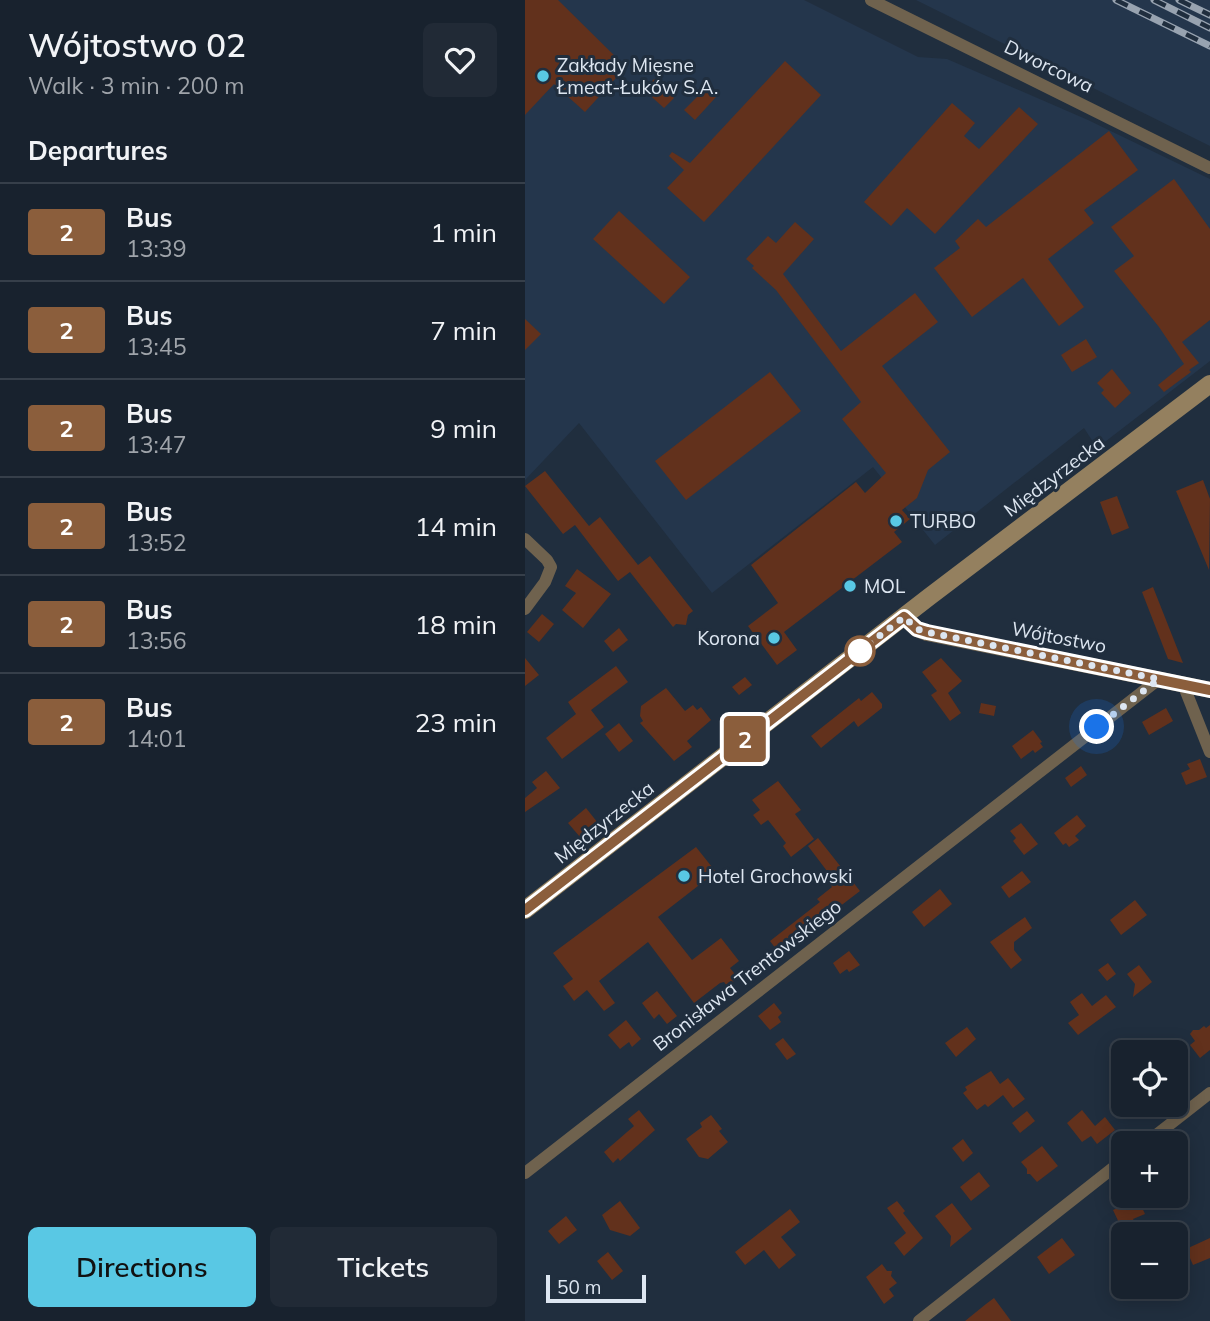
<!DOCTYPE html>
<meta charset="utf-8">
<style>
:root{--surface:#18222e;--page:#212a36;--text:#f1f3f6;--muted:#9fa4aa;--line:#363f4a;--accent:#59c8e4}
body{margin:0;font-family:Mulish,sans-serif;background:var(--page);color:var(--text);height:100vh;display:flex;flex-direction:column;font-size:26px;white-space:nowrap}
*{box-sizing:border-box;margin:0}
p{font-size:23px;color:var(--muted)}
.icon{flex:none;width:38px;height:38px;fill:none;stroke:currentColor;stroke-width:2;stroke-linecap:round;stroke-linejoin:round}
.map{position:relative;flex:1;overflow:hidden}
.side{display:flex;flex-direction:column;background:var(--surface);width:525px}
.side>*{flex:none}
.badge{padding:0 14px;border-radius:5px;font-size:24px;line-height:46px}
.controls{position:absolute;left:586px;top:1040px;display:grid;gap:14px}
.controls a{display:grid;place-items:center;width:77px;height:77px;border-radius:10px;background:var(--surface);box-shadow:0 4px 18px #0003,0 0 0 2px var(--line);font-size:35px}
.scale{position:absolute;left:21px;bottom:18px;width:100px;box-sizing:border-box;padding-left:7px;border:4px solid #dde6f1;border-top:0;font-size:19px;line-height:24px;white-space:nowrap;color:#dde6f1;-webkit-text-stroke:5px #202e3e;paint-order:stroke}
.you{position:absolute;width:35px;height:35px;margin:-18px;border:5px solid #fff;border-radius:50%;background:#1a73e8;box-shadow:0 0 0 10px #1a73e833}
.map>.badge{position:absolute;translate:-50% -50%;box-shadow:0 0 0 4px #fff}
h2{padding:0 28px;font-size:26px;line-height:63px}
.round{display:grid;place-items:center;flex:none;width:74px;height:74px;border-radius:10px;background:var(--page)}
.headline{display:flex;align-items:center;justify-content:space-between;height:119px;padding:0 28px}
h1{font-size:33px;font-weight:600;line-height:52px}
.cta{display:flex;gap:14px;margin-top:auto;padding:14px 28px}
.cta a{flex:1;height:80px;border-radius:10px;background:var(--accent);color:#111;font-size:28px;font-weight:600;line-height:80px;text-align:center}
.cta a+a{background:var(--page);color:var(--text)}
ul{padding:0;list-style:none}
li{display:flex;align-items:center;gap:21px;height:98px;padding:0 28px;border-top:2px solid var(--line)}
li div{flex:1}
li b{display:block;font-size:26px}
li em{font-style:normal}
li .badge{min-width:77px;font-weight:700;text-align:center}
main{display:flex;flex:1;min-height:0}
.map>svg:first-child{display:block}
.built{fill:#24364c}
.building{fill:#62311c}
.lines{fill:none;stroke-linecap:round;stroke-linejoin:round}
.minor{stroke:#6f624e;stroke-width:12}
.tertiary{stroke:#6f624e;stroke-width:16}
.secondary{stroke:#94805f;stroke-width:18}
.rail-casing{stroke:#98a3b0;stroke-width:7}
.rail{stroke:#202e3e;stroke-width:4.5;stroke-dasharray:13;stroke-linecap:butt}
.line-casing{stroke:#fff;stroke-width:16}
.line{stroke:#8b5e3c;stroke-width:10}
.walk{stroke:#dde6f1;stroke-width:7;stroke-dasharray:0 12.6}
.poi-dot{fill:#59c8e4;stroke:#202e3e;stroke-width:2.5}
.stop-dot{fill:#fff;stroke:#8b5e3c;stroke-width:3.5}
.labels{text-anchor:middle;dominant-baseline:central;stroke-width:6;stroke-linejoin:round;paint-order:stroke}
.poi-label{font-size:19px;fill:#dde6f1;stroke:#202e3e;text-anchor:start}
.street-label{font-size:19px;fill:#dde6f1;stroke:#202e3e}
</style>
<main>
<section class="side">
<div class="headline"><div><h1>Wójtostwo 02</h1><p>Walk · 3 min · 200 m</p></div><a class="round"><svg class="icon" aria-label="heart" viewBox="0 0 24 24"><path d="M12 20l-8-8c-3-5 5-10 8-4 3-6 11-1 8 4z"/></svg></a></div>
<h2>Departures</h2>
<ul>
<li><span class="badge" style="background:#8b5e3c;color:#fff">2</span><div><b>Bus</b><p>13:39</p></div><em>1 min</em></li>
<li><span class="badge" style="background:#8b5e3c;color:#fff">2</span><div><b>Bus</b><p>13:45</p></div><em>7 min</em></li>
<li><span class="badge" style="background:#8b5e3c;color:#fff">2</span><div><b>Bus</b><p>13:47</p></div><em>9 min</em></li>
<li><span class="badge" style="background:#8b5e3c;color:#fff">2</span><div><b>Bus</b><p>13:52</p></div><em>14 min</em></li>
<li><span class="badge" style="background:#8b5e3c;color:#fff">2</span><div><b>Bus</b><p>13:56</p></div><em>18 min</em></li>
<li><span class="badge" style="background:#8b5e3c;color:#fff">2</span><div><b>Bus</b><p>14:01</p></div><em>23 min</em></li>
</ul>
<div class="cta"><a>Directions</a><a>Tickets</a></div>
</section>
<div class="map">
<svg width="685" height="1321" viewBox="0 0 685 1321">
<rect width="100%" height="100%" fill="#202e3e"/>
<path class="built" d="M0,0h279l114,57 29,2 141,61 122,59v182l-113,87 -13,-20 -149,117 -62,-78 -161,126 -133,-170 -54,57z
M391,0h294v146z"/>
<path class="building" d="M0,0h33l68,67 -41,45 -31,-28 -29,31z
M260,61l36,34 -117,127 -37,-34 17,-18 -15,-14 3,-4 18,11z
M129,79l20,19 -10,10 -20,-18z
M181,88l10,9 -21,23 -11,-10z
M427,103l23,20 -11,13 15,13 40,-42 19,17 -103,110 -28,-26 -16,18 -27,-24z
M584,131l29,39 -54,40 10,13 -46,36 36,48 -25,19 -36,-48 -51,39 -38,-49 26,-20 -5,-7 23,-22 8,8z
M649,179l36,50v91l-28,22 17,21 -10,7 2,2 -27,20 -6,-7 26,-21 -25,-37 -45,-56 20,-15 -23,-29z
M94,211l71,66 -26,27 -71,-65z
M270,222l19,17 -31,35 58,77 74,-58 23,29 -56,44 68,86 -22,18 -11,28 -15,12 8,9 -16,13 8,10 -118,90 13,18 -20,15 -29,-39 30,-23 -27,-38 105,-83 9,11 21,-20 -44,-54 19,-17 -85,-112 -24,-22 2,-2 -8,-7 22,-23 8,7z
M0,319l16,15 -16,16z
M561,339l11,18 -25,15 -11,-17z
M587,369l19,24 -16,15 -14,-15 3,-3 -7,-7z
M245,372l31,39 -115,89 -31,-39z
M20,471l44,55 11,-9 38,48 12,-9 43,55 -5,4 -2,10 -10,-1 -3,3 -43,-55 -12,9 -43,-56 -12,9 -38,-48z
M678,480l7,19 -1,71 -33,-79z
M592,496l12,32 -17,7 -12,-33z
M52,569l34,25 -28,34 -21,-18 14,-17 -11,-7z
M628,587l30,76 -15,-4 -26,-67z
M17,614l12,10 -15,18 -12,-10z
M94,628l9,12 -15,12 -9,-11z
M0,658l14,17 -14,11z
M416,658l21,23 -14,12 13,20 -11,8 -19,-26 6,-4 -15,-19z
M91,666l12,16 -37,28 13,17 -42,32 -16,-21 30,-24 -8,-12z
M220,677l7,8 -13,10 -7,-8z
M141,688l19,23 8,-6 4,5 4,-3 10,13 -24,21 5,6 -18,14 -34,-38 3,-2 -3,-5 1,-10z
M347,692l10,12v4l-24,19 -4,-6 -33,27 -10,-12 48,-38 2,3z
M456,703l15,3 -2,10 -15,-3z
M641,708l7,13 -24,14 -7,-13z
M94,723l14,18 -14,11 -14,-18z
M508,730l9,12 -2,1 3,4 -8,6 -2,-3 -12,9 -9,-13z
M675,759l7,18 -21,8 -5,-12 9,-4 -3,-5z
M556,766l6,9 -16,12 -6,-9z
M21,771l14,17 -35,24v-14l12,-10 -5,-6z
M253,781l23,29 -6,4 19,25 -23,18 -8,-11 3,-3 -18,-23 -7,5 -8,-10 7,-5 -8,-10z
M61,808l12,15 -18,14 -12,-14z
M552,815l9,11 -11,10 4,4 -10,7 -3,-4 -3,2 -9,-12z
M496,823l17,21 -14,11 -11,-14 3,-3 -6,-7z
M293,838l42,53 -81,62 -9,-12 50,-39 -3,-3 15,-12 -7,-9 5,-3 -22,-29z
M171,847l20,25 -58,45 34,43 29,-22 18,23 -9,7 8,10 -11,8 -3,-4 -4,1 -26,20 -46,-61 -49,39 16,22 -11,8 -17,-21 -13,11 -11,-15 10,-7 -20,-26z
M497,871l9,11 -22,16 -8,-11z
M415,889l12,15 -28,23 -12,-15z
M610,900l12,15 -26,20 -11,-15z
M500,917l7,11 -18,14v8l8,10 -11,9 -21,-27z
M324,951l11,14 -11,7 -2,-3 -7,5 -7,-11z
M583,963l8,11 -9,7 -9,-11z
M614,965l13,17 -19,15 2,-13 -8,-10z
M132,991l20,25 -10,8 -8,-10 -5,5 -12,-16z
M557,993l10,13 14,-11 10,12 -38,28 -10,-12 11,-8 -9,-13z
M249,1003l8,10 -4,4 3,5 -11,8 -12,-14z
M101,1020l15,19 -9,8 -3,-5 -9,7 -12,-14z
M685,1025v25l-10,8 -10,-13 5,-4 -5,-7 3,-4h6l5,-4 2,2z
M442,1027l9,12 -20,18 -11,-14z
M258,1038l13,16 -9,6 -12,-16z
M466,1071l9,13 8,-6 17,21 -12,9 -10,-13 -15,12 -3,-3 -8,6 -14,-17 4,-3 -2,-3z
M114,1110l16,20 -35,31 -2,-3 -5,5 -9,-11 30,-26 -6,-7z
M557,1110l13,16 10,-9 10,13 -18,14 -6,-8 -9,6 -15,-19z
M502,1111l8,10 -15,12 -8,-10z
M186,1115l11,14 -3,2 9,11 -20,17 -9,-2 -13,-18 16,-12 -2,-4z
M438,1139l10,14 -10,9 -11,-14z
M517,1146l16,20 -21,16 -7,-8h-3v-5l-6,-7z
M454,1172l11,14 -19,15 -11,-14z
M613,1199l7,15 -12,5 2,4 -13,6 -9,-19z
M95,1201l20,27 -10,8 -20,-6 -8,-15z
M372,1201l8,10 -2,2 20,25 -19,18 -10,-13 12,-10 -19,-25z
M427,1203l20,26 -22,18 1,-11 -16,-20z
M265,1209l10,13 -19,15 15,18 -17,14 -15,-19 -19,15 -10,-13z
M41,1216l11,14 -18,14 -11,-13z
M537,1238l13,17 -26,19 -12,-17z
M685,1238v20l-17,7 -7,-16z
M83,1252l15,19 -11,9 -15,-19z
M357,1264l5,7h5l-1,5 6,7 -8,6 5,7 -10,8 -18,-27z
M469,1298l17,23h-46l21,-17z"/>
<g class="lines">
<path class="minor" d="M346,0l339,168
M0,539l22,21 4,7 -6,15 -20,27
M658,684l27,68
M621,1143l64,-50
M0,1173l634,-494
M394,1321l204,-161"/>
<path class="tertiary" d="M379,617l13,12 10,4 283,57"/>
<path class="secondary" d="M0,910l404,-313 281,-213"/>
<defs>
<path id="rail" d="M591,0l94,46
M629,0l56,28
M654,0l31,15"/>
</defs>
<use href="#rail" class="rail-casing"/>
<use href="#rail" class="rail"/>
</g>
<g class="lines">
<defs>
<path id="line" d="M0,910l379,-293 13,12 10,3 283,58"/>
</defs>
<use href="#line" class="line-casing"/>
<use href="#line" class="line"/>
<path class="walk" d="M335,651l44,-34 13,12 10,3 232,47 -62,48"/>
</g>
<g class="poi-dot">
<circle cx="18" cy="76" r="7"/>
<circle cx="371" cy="521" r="7"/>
<circle cx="325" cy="586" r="7"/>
<circle cx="249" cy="638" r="7"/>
<circle cx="159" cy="876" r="7"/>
</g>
<circle class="stop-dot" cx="335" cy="651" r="14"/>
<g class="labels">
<g class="poi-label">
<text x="32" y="65">Zakłady Mięsne<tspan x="32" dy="22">Łmeat-Łuków S.A.</tspan></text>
<text x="385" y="521">TURBO</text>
<text x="339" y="586">MOL</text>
<text x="235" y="638" text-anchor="end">Korona</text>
<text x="173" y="876">Hotel Grochowski</text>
</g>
<g class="street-label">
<text transform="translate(524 66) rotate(26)">Dworcowa</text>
<text transform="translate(529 476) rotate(-37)">Międzyrzecka</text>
<text transform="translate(534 637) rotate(11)">Wójtostwo</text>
<text transform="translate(79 822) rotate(-38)">Międzyrzecka</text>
<text transform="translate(222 975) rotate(-38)">Bronisława Trentowskiego</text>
</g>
</g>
</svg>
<div class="controls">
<a><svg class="icon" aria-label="locate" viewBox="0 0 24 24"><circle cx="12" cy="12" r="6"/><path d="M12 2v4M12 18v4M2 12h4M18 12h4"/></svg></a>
<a>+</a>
<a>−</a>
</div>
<div class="scale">50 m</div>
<div class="you" style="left:572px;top:727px"></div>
<b class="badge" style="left:220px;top:739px;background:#8b5e3c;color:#fff">2</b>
</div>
</main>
